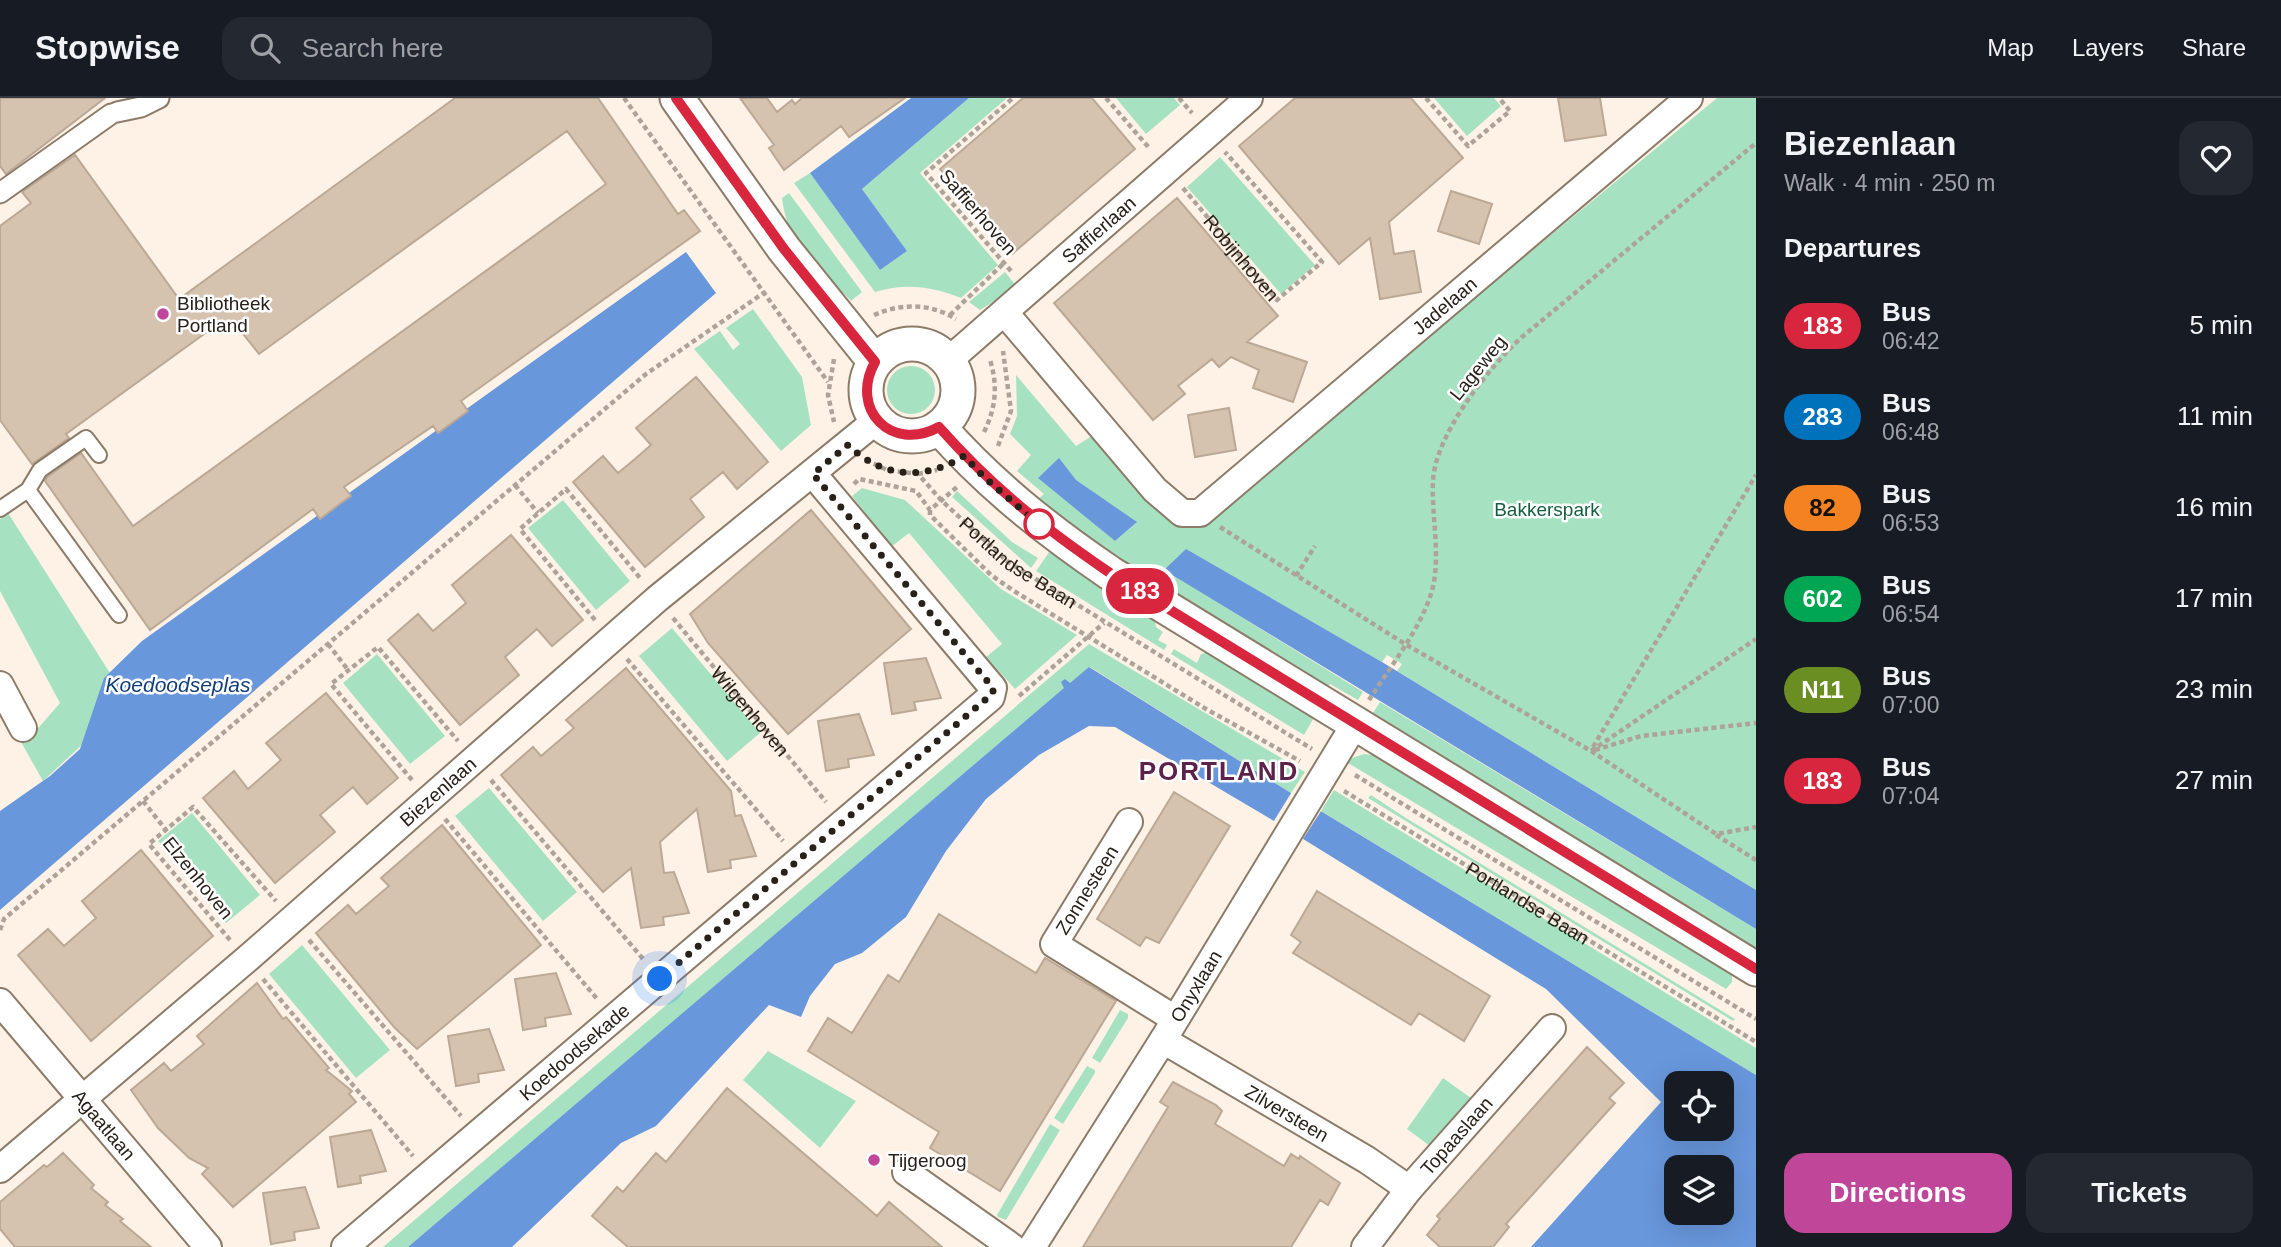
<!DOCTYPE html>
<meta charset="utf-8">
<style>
:root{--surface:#171b24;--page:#242831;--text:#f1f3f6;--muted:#9ea1a6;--line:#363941;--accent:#c04699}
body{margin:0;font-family:Arial,sans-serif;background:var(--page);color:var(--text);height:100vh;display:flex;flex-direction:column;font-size:26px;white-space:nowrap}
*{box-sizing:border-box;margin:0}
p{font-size:23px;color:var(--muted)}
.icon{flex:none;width:38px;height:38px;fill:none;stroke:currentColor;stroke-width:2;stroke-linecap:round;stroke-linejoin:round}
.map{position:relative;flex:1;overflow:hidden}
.details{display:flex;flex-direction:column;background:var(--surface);width:525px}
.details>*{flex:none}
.badge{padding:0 14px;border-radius:23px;font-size:24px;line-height:46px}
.fabs{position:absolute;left:1664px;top:973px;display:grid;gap:14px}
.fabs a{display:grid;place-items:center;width:70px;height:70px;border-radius:14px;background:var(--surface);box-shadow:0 7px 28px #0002;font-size:35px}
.you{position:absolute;width:35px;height:35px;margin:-18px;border:5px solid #fff;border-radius:50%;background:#1a73e8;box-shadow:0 0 0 10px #1a73e833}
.map>.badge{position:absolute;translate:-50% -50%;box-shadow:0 0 0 4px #fff}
h2{padding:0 28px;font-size:26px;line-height:63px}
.round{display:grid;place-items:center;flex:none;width:74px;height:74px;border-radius:21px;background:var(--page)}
.head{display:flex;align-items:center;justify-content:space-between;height:119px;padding:0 28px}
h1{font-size:33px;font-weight:700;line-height:52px}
.button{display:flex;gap:14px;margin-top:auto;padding:14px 28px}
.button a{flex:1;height:80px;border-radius:21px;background:var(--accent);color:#fff;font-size:28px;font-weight:700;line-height:80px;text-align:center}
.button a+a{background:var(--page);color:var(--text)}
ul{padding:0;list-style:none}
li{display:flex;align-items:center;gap:21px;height:91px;padding:0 28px}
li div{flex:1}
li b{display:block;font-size:26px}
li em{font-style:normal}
li .badge{min-width:77px;font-weight:700;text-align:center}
header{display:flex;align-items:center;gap:42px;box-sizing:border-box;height:98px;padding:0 35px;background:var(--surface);border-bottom:2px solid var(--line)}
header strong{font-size:33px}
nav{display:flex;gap:38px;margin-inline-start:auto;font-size:24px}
.search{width:490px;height:63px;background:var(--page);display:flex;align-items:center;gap:18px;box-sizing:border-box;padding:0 24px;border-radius:21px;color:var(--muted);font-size:26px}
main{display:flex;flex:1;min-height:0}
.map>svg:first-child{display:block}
.green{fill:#a6e2c2;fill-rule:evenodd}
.water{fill:#6897dc;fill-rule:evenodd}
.pier{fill:#fef2e6}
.building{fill:#d6c3af;stroke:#bba895;stroke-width:2}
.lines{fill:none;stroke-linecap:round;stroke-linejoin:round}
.service-casing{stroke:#8c7b68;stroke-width:18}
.pedestrian-casing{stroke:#8c7b68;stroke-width:23}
.minor-casing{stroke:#8c7b68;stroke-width:30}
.tertiary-casing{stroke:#8c7b68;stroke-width:37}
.path{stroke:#aea399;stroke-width:4.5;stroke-dasharray:5 3.5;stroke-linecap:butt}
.service{stroke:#fff;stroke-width:14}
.pedestrian{stroke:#fff;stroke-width:19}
.minor{stroke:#fff;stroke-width:26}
.tertiary{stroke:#fff;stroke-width:33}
.line-casing{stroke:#fff;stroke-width:16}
.line{stroke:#d7263d;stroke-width:10}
.walk{stroke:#282119;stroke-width:7;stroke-dasharray:0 12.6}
.poi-dot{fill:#c04699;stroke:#fff;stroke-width:2.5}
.stop-dot{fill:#fff;stroke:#d7263d;stroke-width:3.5}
.labels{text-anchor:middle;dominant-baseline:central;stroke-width:5;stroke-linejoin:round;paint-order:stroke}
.street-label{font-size:19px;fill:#282119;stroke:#fff}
.poi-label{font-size:19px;fill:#282119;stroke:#fff;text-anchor:start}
.park-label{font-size:19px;fill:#166042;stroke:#fff}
.water-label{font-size:21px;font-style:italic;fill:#123e7c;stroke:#fff}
.district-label{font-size:26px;font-weight:bold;letter-spacing:2px;fill:#5d224a;stroke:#fff}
</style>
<header>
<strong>Stopwise</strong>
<div class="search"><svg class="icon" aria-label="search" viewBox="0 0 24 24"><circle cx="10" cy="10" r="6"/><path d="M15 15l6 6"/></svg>Search here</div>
<nav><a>Map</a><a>Layers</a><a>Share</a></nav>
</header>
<main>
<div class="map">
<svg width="1756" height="1149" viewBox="0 0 1756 1149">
<rect width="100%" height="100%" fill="#fef2e6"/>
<path class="green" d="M969,0h38l-87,75 78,92 -37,33c-30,-12 -55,-15 -86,-6l-81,-109 16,-10 70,97 27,-19 -45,-62z
M1116,0h58l6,7 -34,29z
M1434,0h60l7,8 -34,30z
M1717,0h39v792l-359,-219 5,-7 -15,-9 -5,7 -196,-112 -21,20 198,122 -5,8 -28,-16 -4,4 -242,-149 -46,-40 6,-5 -27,-23 14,-16 -21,-21 7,-18 -1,-41 60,71 19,-12 76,88 31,1zM1059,361l16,21 61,43 -21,18 -76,-64z
M1220,59l95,108 -34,29 -94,-107z
M789,95l73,99 -11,9c-35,-37 -62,-50 -69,-103z
M1005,174l12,15 -37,23 -11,-8z
M753,211l49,68 9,48 -30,26 -87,-102 26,-18 13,19 7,-6 -14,-16z
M887 292a24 24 0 1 1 48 0a24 24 0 1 1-48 0Z
M862,390l43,12 96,89 76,46 -62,54 -29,-32 16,-13 -93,-111 -18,14 -39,-51z
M957,393l55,51 26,16 -7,10 -79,-71z
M563,402l67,81 -34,29 -68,-82z
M8,415l102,160 -6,5 -20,65 -41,38 -22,-39 12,-8 27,-31 -60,-112v-72z
M1050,453l104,65 2,11 7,5 -5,8 9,5 -3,5 -128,-79z
M672,530l88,105 -33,28 -88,-105z
M1089,546l216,128 -14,21 -201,-126 -20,16 -9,-1 4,6 -657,559h-25z
M1174,551l23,14 4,-9 12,-3 103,63 -12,21 -133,-81z
M377,556l68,82 -35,28 -67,-81z
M1380,604l376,227v25l-385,-238z
M1364,656l16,2 352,217v9l-6,7 -378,-226 4,-5z
M489,690l88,104 -34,29 -88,-105z
M1334,692l422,258v27l-435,-264z
M1371,697l35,23 329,201 -2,2 -365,-223z
M192,715l68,82 -34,28 -68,-82z
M302,847l88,105 -34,28 -87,-104z
M1120,912l8,4v4l-28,45 -8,-5z
M768,953l88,50 -36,47 -77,-68z
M1087,968l8,4v3l-32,51 -9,-6z
M1443,980l28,20 -41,48 -23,-17z
M1050,1026l10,6 -54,90 -8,-3 -1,-2z"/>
<path class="water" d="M911,0h58l-107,91 45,62 -27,19 -70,-97z
M686,154l30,41 -716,617v-99l50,-35 30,-27 24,-71 38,-37z
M1059,360l17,22 61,42 -22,19 -77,-63z
M1186,451l196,113 374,228v39l-592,-359z
M1089,569l202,126 465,282v172h-225l130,-145 -115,-113 -272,-168 -159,-94 -26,-1 -50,29 -53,44 -40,52 -40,66 -44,36 -27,11 -25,32 -9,21 -32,-12 -113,121 -35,17 -109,104h-104l656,-559 -3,-6 4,-3 5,4zM1676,985h46v46h-46zM1676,1069h46v46h-46z"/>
<path class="pier" d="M1293,692l30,18 -22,34 -29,-18z"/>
<path class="building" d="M0,0h105l-99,76 -6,-8z
M455,0h143l80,116 6,-4 16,21 -239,170 7,10 -30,22 -5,-7 -89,61 7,9 -10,7 -21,16 -7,-10 -163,121 -105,-149 2,-4 34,-24 52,73 473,-342 -39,-53 -308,223 -27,-34 -11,8 -3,-4 -152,110 3,4 -37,26 -32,-44v-194l31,-23 -9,-11 53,-37 104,144z
M740,0h27l10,14 15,-12 3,4 7,-6h103l-56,39 -8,-11 -57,44 -15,-22 5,-3z
M1023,0h69l43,51 -123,105 -72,-85z
M1295,0h116l52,60 -74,64 5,32 20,-3 7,41 -41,7 -10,-61 -31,26 -100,-118z
M1558,0h42l6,37 -41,6z
M1451,93l41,13 -13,40 -41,-13z
M1177,100l101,118 -31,26 60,20 -14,40 -40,-14 6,-18 -28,-13 -12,10 -7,-8 -34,27 7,8 -32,26 -99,-117z
M696,279l72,85 -31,27 -14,-17 -33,27 14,18 -59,50 -72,-85 30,-26 15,17 17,-14 16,-14 -15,-17z
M1229,310l7,42 -41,7 -7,-42z
M811,412l100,119 -123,105 -80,-91 -18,-29z
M511,437l72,85 -31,26 -15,-17 -32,28 14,18 -59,50 -72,-85 30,-26 15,17 33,-28 -14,-18z
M926,560l15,40 -27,4 2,8 -24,4 -8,-51z
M626,570l105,123 4,25 6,-1 15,41 -26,4 1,8 -23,4 -11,-63 -37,33 4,31 10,-1 15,41 -26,4 1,8 -23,3 -10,-60 -28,24 -102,-117 32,-28 8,9 33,-28 -8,-8z
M326,595l72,85 -31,26 -14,-17 -33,28 15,17 -60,51 -72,-85 31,-27 14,18 33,-29 -15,-17z
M859,616l15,41 -26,4 1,8 -23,4 -8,-50z
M1174,694l56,34 -71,117 -13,-6 -6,9 -43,-27z
M442,727l99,120 -124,104 -23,-22 -78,-94 32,-28 8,9 33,-28 -8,-8z
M141,752l72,86 -122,105 -73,-86 30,-26 16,17 32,-28 -14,-17z
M1317,793l173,105 -26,45 -45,-28 -8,12 -118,-72 8,-11 -10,-7z
M939,816l97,59 9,-15 71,43 -116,190 -70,-43 9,-16 -131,-81 20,-33 24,15 36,-58 11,7z
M556,875l15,41 -26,4 1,8 -23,4 -8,-51z
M257,885l26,36 3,-2 43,51 -3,2 26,21 -3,3 7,8 -123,105 -31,-33 6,-6 -19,-10 -31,-30 -27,-38 33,-27 7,8 33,-27 -7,-8z
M489,931l15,41 -26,4 1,8 -23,4 -8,-50z
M1587,949l37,36 -15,15 6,5 -109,121 3,3 -16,20h-53l-13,-12 13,-16 -3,-3z
M1173,984l43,23 6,6 -7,13 69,42 7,-12 8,5 1,-3 40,27 -12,22 -8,-5 -29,47h-208l85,-140 -8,-5z
M727,990l150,128 12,-14 53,45h-314l-36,-31 25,-29 6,5 33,-39 10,9z
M371,1032l15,41 -26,5 1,7 -23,4 -8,-50z
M63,1055l31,32 -3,3 17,14 -3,3 18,14 -3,2 31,26h-136l-15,-18v-27l44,-37 3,2z
M305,1089l14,41 -25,4 1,8 -24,4 -8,-51z"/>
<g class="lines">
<defs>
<path id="service" d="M28,392l91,125
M0,411l28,-19 12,-20 46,-32 13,17"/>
<path id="pedestrian" d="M117,14l24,-5 18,-9
M0,95l111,-79"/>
<g id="minor">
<path id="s5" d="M1005,215l150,177 27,23h18l489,-415"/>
<path id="s6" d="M948,263l301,-263"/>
<path d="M0,587l23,43"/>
<path d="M1129,724l-75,122 121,75"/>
<path id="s7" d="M0,904l208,245"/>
<path id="s8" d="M1163,942l204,120 42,29"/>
<path id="s9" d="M0,1071l247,-210 410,-360 220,-179"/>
<path d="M906,1074l106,75"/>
<path id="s10" d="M345,1149l646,-550 2,-9 -180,-214"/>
<path id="s11" d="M1032,1149l131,-207 192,-316"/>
<path id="s12" d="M1365,1149l44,-58 143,-161"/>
</g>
<path id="tertiary" d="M677,0l107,151 91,113
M866 292a46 46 0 1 1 92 0a46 46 0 1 1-92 0Z
M939,329c51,58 108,103 171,146l646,396"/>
</defs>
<use href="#service" class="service-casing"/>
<use href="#pedestrian" class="pedestrian-casing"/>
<use href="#minor" class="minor-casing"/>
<use href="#tertiary" class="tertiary-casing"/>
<g class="path">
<path d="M624,0l204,284"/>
<path d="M1106,0l44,51"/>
<path d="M1179,0l13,15"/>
<path d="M1426,0l42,48 42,-35 -11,-13"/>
<path id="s1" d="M1183,90l94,112 45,-38 -97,-110"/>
<path d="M1011,173l-85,-98 87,-75"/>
<path d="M874,217c27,-12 56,-12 82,4"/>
<path d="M950,217l55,-53"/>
<path d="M834,261l-6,36 6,27"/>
<path d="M984,334c12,-24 14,-47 6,-72"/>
<path d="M998,348l13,-35 -8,-60"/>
<path id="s2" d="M866,362l21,10 31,4 24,27 66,61 304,187"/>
<path d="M918,376l19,-4"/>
<path d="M854,386l5,-5 57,12 14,19 27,-23"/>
<path d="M515,387l23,28"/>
<path d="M930,412v5l61,60 23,16 192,118 94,52"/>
<path d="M1220,429l185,117 186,107 165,-112"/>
<path d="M1296,478l19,-30"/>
<path id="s3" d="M673,520l153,184"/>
<path d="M595,522l-75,-91 46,-40 75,90"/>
<path d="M328,546l20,26"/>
<path d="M627,561l156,182"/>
<path d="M1019,598l85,-73"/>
<path d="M1369,602c21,-33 50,-69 62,-106 11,-35 0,-78 2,-113 2,-46 56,-114 89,-144l234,-194"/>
<path d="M1593,649l163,-272"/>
<path d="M1595,652l46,-14 115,-13"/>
<path d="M1591,653l125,83 40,-7"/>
<path d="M1355,677l401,244"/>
<path d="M412,682l-81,-96 47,-37 80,94"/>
<path d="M491,682l153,180"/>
<path id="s4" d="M1344,693l412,251"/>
<path d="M143,703l23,29"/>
<path d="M445,721l153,181"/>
<path d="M1716,737l40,25"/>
<path d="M0,832l4,-11 642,-545 119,-82"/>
<path d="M230,842l-81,-96 44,-37 83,94"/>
<path d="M309,842l152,176"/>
<path d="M263,881l150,177"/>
</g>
<use href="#service" class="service"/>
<use href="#pedestrian" class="pedestrian"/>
<use href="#minor" class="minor"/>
<use href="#tertiary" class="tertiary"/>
</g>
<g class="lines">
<defs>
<path id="line" d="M676,0l108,151 91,113c-26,47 16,91 64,65 54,61 105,101 171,146l646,396"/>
</defs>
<use href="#line" class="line-casing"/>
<use href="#line" class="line"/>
<path class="walk" d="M660,881l333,-286v-5l-180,-214 35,-29c34,33 76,36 116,11l21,22 57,49 -3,-3"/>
</g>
<g class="poi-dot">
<circle cx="163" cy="216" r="7"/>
<circle cx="874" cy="1062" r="7"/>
</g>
<circle class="stop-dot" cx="1039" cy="426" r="14"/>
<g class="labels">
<g class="street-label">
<text transform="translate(978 114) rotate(49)">Saffierhoven</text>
<text stroke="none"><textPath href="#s6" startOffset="200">Saffierlaan</textPath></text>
<text stroke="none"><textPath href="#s1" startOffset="91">Robijnhoven</textPath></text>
<text stroke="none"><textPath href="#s5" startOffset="606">Jadelaan</textPath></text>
<text transform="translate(1478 270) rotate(-51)">Lageweg</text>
<text stroke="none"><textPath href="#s2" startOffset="189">Portlandse Baan</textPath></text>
<text stroke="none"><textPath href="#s3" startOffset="121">Wilgenhoven</textPath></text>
<text stroke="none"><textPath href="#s9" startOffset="578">Biezenlaan</textPath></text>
<text transform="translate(198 780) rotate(51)">Elzenhoven</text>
<text transform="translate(1087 792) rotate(-58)">Zonnesteen</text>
<text stroke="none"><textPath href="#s4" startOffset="215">Portlandse Baan</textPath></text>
<text stroke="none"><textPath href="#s11" startOffset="308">Onyxlaan</textPath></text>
<text stroke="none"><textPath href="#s10" startOffset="301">Koedoodsekade</textPath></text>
<text stroke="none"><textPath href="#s8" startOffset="144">Zilversteen</textPath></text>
<text stroke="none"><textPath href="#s7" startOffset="161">Agaatlaan</textPath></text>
<text stroke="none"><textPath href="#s12" startOffset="144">Topaaslaan</textPath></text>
</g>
<g class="poi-label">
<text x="177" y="205">Bibliotheek<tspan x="177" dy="22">Portland</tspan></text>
<text x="888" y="1062">Tijgeroog</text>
</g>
<g class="park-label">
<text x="1547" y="411">Bakkerspark</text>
</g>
<g class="water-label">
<text x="178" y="586">Koedoodseplas</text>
</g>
<g class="district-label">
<text x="1219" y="673">PORTLAND</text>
</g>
</g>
</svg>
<div class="fabs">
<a><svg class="icon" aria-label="locate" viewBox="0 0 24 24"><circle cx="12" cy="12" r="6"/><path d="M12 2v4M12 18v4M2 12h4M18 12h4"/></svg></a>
<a><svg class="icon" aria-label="layers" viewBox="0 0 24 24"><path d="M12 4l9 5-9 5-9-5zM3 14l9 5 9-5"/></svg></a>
</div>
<div class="you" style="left:660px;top:881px"></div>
<b class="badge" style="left:1140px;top:493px;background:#d7263d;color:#fff">183</b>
</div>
<section class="details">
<div class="head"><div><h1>Biezenlaan</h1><p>Walk · 4 min · 250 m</p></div><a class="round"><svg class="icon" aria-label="heart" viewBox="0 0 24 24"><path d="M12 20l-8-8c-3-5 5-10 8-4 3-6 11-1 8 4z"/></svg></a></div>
<h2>Departures</h2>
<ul>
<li><span class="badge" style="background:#d7263d;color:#fff">183</span><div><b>Bus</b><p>06:42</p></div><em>5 min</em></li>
<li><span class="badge" style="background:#0072bc;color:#fff">283</span><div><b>Bus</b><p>06:48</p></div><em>11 min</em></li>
<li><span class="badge" style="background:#f58220;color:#111">82</span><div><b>Bus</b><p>06:53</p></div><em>16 min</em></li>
<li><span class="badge" style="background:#00a651;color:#fff">602</span><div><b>Bus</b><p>06:54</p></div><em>17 min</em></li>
<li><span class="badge" style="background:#6b8e23;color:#fff">N11</span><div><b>Bus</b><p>07:00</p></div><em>23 min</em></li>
<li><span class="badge" style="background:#d7263d;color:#fff">183</span><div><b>Bus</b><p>07:04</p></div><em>27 min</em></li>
</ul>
<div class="button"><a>Directions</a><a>Tickets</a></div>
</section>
</main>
